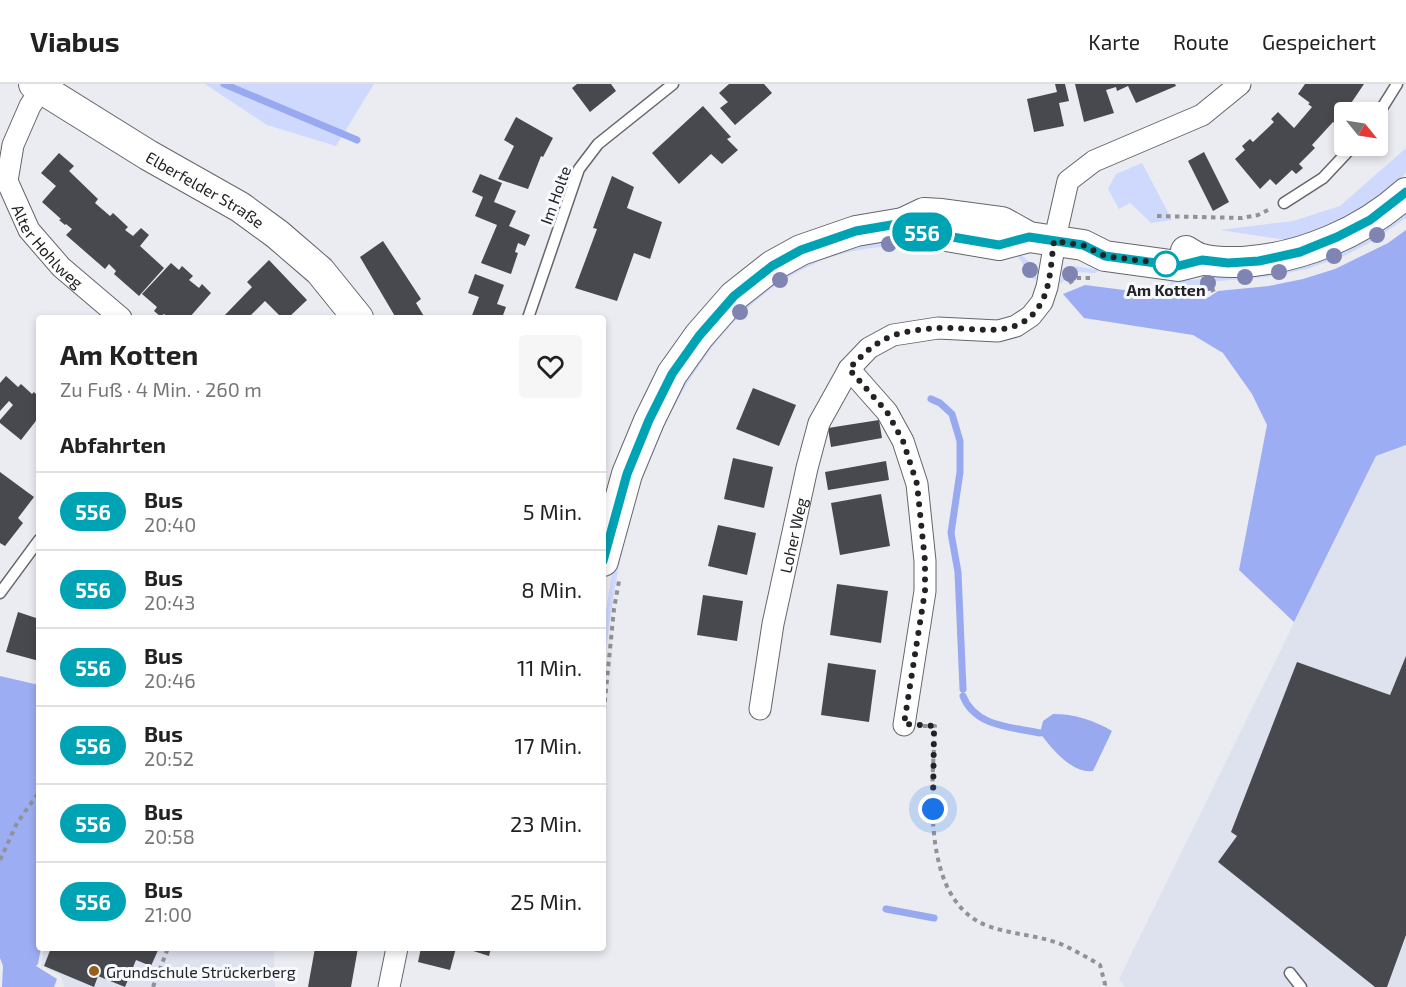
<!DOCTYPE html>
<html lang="de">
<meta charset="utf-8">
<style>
:root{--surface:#fff;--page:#f6f6f6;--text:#222;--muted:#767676;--line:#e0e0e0}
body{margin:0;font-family:"Exo 2",sans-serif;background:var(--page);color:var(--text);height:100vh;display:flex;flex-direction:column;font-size:22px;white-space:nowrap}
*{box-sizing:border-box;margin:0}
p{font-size:20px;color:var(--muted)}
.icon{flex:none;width:33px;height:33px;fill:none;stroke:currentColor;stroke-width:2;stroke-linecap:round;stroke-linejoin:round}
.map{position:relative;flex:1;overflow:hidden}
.side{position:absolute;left:36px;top:231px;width:570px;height:636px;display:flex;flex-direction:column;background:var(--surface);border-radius:6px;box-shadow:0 3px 9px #0003}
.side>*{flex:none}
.badge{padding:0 12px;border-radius:20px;font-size:21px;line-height:39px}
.needle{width:39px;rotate:120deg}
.fabs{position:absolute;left:1334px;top:18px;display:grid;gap:12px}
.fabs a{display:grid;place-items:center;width:54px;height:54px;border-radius:6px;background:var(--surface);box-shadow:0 3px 9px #0003;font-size:30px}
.you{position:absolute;width:30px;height:30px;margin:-15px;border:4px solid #fff;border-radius:50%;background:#1a73e8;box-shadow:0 0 0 9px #1a73e833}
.map>.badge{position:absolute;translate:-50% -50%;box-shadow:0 0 0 3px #fff}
h2{padding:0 24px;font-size:22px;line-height:54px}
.round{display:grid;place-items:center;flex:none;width:63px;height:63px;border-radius:6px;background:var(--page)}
.summary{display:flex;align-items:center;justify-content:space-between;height:102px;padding:0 24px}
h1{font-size:28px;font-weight:700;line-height:45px}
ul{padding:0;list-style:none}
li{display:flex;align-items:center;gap:18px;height:78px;padding:0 24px;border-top:2px solid var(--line)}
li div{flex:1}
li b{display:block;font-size:22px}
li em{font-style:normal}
li .badge{min-width:66px;font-weight:700;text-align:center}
header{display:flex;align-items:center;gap:36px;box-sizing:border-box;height:84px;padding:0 30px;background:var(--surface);border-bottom:2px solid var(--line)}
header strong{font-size:28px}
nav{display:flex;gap:33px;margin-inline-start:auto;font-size:21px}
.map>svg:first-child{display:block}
.built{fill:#dee2ef}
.green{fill:#cfd9fd}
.forest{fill:#9dadf3}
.water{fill:#99a9ef}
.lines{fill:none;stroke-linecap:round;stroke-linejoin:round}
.stream{stroke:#99a9ef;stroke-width:7}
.building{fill:#48494e}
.lane-casing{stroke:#64666b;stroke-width:13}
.street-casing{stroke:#64666b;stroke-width:23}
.secondary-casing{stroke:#64666b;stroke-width:32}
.path{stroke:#919297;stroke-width:4;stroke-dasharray:4.5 4.5;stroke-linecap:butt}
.lane{stroke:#fff;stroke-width:10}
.street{stroke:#fff;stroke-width:21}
.secondary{stroke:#fff;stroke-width:30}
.tree{fill:#7f84b2}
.line-casing{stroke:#fff;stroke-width:14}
.line{stroke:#00a3b4;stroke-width:9}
.walk{stroke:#222325;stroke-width:6;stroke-dasharray:0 10.8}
.stop-dot{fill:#fff;stroke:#00a3b4;stroke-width:3}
.poi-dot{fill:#985e1c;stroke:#f8f9fe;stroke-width:2}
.labels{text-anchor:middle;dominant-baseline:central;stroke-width:6;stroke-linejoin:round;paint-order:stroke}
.street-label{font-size:16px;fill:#222325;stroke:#f8f9fe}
.stop-label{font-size:16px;font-weight:bold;fill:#222325;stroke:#f8f9fe}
.poi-label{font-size:16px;fill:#222325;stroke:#f8f9fe;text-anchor:start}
</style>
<header>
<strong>Viabus</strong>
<nav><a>Karte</a><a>Route</a><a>Gespeichert</a></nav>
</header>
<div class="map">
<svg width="1406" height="903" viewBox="0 0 1406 903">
<rect width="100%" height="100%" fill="#eaecf2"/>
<path class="built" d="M1406,361v542h-281l-6,-8 257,-523z
M44,864h230l1,39h-211l-3,-11 -20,-10z"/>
<path class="green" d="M205,0h169l-38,62 -69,-21z
M1406,64v25l-16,16 -43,30 -61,21 -66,-10 73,-9 47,-15z
M1142,79l30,57 -21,3 -21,-20 -11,6 -11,-20 8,-15z
M1406,127v7l-33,23 -27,14 -39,14 -40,8 -48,4 -16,5 -33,-1 1,-5h20l75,-8z
M890,157h33l21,7c-24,-2 -48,-3 -73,0 -135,17 -214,163 -244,282 -12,49 -19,98 -24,148v-49l10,-62 40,-130 49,-85 37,-43 34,-27 39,-23 44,-13z
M1019,169l13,11 5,15h-4l-15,-22 -12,-2z
M1074,182l25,4 -4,3 -20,-1 -14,11 -2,-1 7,-9z"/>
<path class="forest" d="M1406,146v215l-30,11 -82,166 -55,-52 28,-145 -15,-31 -29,-41 -30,-18 -109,-17 -21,-24 22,-9 78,10 46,2 9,-6 51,-5 34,-7 32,-10 53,-26z
M0,592l39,9v263h2l-3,16 -2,2 21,13 -3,8h-52l1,-21 -3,-8z"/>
<path class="water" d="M1053,630c22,0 40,6 59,17l-19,40c-21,3 -42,-23 -53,-38l3,-12z"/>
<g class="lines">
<path class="stream" d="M224,0l133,56
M931,315l9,4 12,11 8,27v31l-9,61 7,39 5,117
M963,612c12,31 49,31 77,37
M886,825l48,9"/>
</g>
<path class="building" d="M577,0h34l5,7 -26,21 -18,-24z
M729,0h35l8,9 -37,32 -15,-17 8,-6 -9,-9z
M1055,0h10l4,17 -10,2 5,23 -30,6 -7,-33 30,-7z
M1075,0h100l1,2 -40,17 -8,-17 -11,5 -1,-4 -10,3 8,23 -30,9z
M1305,0h59l-27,40 -4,-2 -21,23 3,3 -16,16 4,4 -7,6 -4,-4 -16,15 -6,-6 -10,10 -25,-30 10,-9 -3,-4 8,-7 3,3 21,-20 -3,-3 7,-7 16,16 1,-1 17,-20 -4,-3 2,-1 -12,-9z
M703,22l28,31 -4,2 11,11 -16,14 -11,-10 -32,30 -27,-31z
M516,33l37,21 -10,19 -2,-1 -13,33 -30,-10 16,-33 -10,-6z
M1204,68l25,50 -16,9 -25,-50z
M59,69l15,13 -5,5 29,28 -3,4 15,13 3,-3 15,14 -3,3 8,6 8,-8 8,7 -9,11 24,22 -25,28 -25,-22 2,-3 -7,-7 -4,5 -39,-34 6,-6 -6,-5 -1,1 -6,-5 2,-1 -19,-17 14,-16 -15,-13z
M480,90l22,9 -8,19 22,9 -7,15 21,9 -5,11 -7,-3 -3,9 3,1 -7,21 -30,-11 16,-38 -22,-9 8,-19 -11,-5z
M612,92l22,11 -7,21 35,14 -12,37 -16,-6 -17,48 -42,-13 22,-59 -4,-1z
M383,157l38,58 -5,4 9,15h-29l-36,-61z
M269,176l38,40 -19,18h-6l-17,-17 -17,17h-22l-2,-2 28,-29 -5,-5z
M171,179l8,7 3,-4 11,10 -4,4 10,8 3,-4 9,9 -22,25h-20l-5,-4 -3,3 -7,-6 3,-4 -15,-13z
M475,190l29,11 -7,19 9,3 -4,11h-31l8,-21 -11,-4z
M6,292l12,11 3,-3 11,10 2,-2 5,5v20l-18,23 -21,-17v-3l13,-15 -4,-4 -9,10v-28z
M753,304l43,17 -17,41 -43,-17z
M879,336l3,18 -51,9 -3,-19z
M733,374l40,9 -9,41 -40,-9z
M886,377l3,19 -61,10 -3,-18z
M0,388l34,25 -16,21 5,5 -18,23 -5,-3z
M881,410l9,52 -50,9 -9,-52z
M718,441l38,8 -9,42 -39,-9z
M837,500l51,7 -7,52 -51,-8z
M703,511l40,6 -6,40 -40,-6z
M18,528l21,7v42l-33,-9z
M1406,572v279l-19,52h-12l-157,-125 19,-26 -6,-4 66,-170 93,33z
M828,579l48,7 -7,52 -48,-7z
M51,864h108l-8,18 -15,-6 -11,27 -27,-11 -4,11 -50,-21z
M315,864h43l-7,39h-43z
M421,864h35l-6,22 -32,-8z
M464,864h27l-2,8z"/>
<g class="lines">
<defs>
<path id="lane" d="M1377,32l20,-32
M1284,119l39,-25 30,-32
M528,234l51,-149 19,-25 75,-60
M0,509l39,-53
M1290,889l11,14"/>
<g id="street">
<path id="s1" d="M41,5l-11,17 -17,39 -6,36 22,49 32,37 60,51"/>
<path d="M849,285l38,43 16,29 14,43 8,77v30l-21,134"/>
<path id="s2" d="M760,625l13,-85 34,-156 12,-45 30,-54 20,-21 24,-13 45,-7 60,3 18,-5 15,-10 11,-14 5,-15 11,-62 10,-44 26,-20 108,-46 38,-31"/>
<path d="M389,903l8,-39"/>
</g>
<g id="secondary">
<path id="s3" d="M34,0l114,71 92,52 37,27 43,37 38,47"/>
<path d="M903,139l20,9 76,13 30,-8"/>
<path d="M1186,167c5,3 10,7 16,8 13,4 28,3 41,3 59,-4 120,-30 163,-69"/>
<path d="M603,477l24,-87 22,-53 23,-47 27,-38 35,-40 38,-30 29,-16 55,-19 47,-8 21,-10 18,1 60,8 27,15 54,8 22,11 73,10 24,-6"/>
</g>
</defs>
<use href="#lane" class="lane-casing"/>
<use href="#street" class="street-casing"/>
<use href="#secondary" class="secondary-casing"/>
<path class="path" d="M1157,132l85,2 16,-3 12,-6
M1069,199l8,-5h13
M1193,206l15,2 7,-3
M603,636l11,-111 5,-28
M923,642h12c-2,59 -17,174 53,200 24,9 52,9 75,19 13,6 25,13 37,20l5,19 -1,3
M0,776l17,-37 22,-31
M153,903l15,-39"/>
<use href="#lane" class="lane"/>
<use href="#street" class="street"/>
<use href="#secondary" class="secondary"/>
</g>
<g class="tree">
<circle cx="1377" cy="151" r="8"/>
<circle cx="889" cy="160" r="8"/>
<circle cx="1334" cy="172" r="8"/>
<circle cx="1030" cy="186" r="8"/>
<circle cx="1279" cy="188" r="8"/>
<circle cx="1070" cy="190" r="8"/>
<circle cx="1245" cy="193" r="8"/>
<circle cx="780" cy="196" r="8"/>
<circle cx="1208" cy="199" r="8"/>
<circle cx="740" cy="228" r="8"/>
</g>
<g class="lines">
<defs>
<path id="line" d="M603,477l24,-87 22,-54 23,-46 27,-38 35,-40 38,-30 29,-16 55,-19 47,-8 20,9 76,13 30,-8 54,8 22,11 73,10 24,-6 26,3 31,-2 41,-9 37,-15 33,-17 36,-28"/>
</defs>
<use href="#line" class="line-casing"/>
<use href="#line" class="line"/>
<path class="walk" d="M933,725l1,-83 -30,-2 21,-133v-30l-8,-77 -14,-43 -16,-29 -38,-43c13,-14 25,-26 43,-33 13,-5 31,-7 45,-8 37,-2 82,15 104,-25 10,-17 10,-43 13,-62l29,4 22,11 61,8"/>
</g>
<circle class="stop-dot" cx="1166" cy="180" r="12"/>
<circle class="poi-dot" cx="94" cy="887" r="6"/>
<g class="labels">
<g class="street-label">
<text stroke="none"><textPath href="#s3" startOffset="201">Elberfelder Straße</textPath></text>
<text transform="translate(555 111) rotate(-70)">Im Holte</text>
<text stroke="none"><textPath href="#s1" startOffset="177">Alter Hohlweg</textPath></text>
<text stroke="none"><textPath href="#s2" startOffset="177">Loher Weg</textPath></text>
</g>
<g class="stop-label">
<text x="1166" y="205">Am Kotten</text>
</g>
<g class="poi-label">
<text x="106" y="887">Grundschule Strückerberg</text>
</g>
</g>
</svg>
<div class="fabs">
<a><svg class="needle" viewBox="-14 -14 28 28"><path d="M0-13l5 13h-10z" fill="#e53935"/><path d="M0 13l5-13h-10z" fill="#767676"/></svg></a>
</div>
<div class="you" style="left:933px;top:725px"></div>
<b class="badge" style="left:922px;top:148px;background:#00a3b4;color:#fff">556</b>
<section class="side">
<div class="summary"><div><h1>Am Kotten</h1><p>Zu Fuß · 4 Min. · 260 m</p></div><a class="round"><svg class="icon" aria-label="heart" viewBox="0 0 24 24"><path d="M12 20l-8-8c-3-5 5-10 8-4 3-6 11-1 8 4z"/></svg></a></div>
<h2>Abfahrten</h2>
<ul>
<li><span class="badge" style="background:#00a3b4;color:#fff">556</span><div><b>Bus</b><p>20:40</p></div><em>5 Min.</em></li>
<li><span class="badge" style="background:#00a3b4;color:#fff">556</span><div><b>Bus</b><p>20:43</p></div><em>8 Min.</em></li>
<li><span class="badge" style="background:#00a3b4;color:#fff">556</span><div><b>Bus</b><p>20:46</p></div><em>11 Min.</em></li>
<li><span class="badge" style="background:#00a3b4;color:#fff">556</span><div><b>Bus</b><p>20:52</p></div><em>17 Min.</em></li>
<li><span class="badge" style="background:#00a3b4;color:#fff">556</span><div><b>Bus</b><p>20:58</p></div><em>23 Min.</em></li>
<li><span class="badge" style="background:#00a3b4;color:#fff">556</span><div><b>Bus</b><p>21:00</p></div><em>25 Min.</em></li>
</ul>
</section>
</div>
